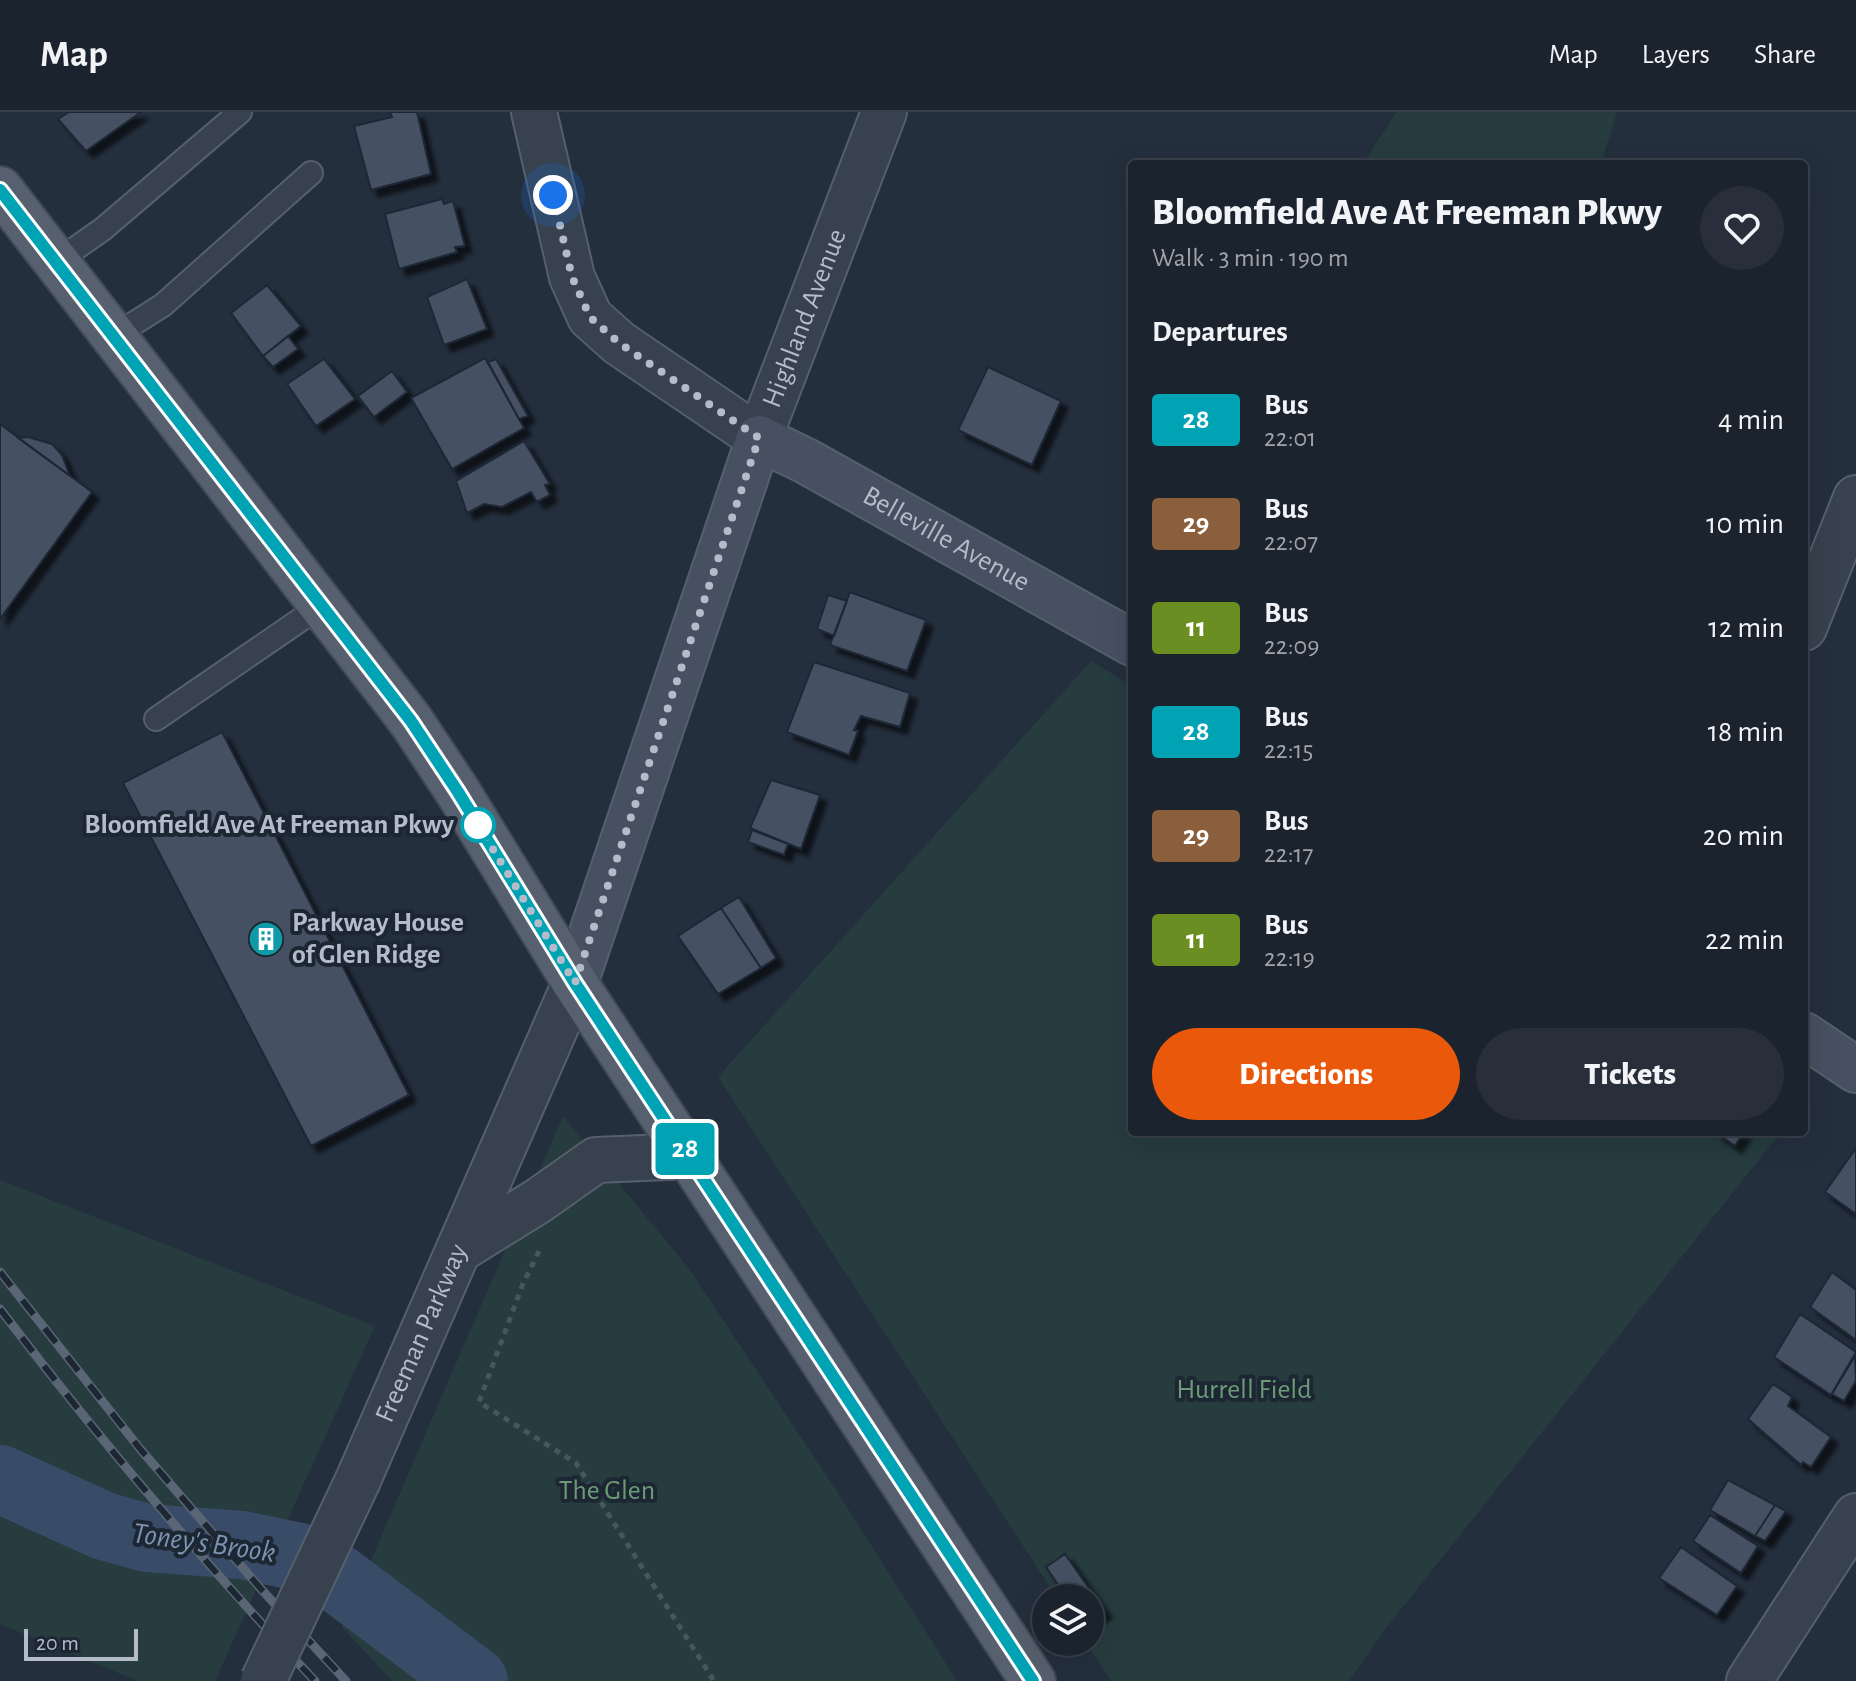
<!DOCTYPE html>
<meta charset="utf-8">
<style>
:root{--surface:#1b232e;--page:#282f3a;--text:#f1f3f6;--muted:#a0a4aa;--line:#39404a;--accent:#ea580c}
body{margin:0;font-family:"Alegreya Sans",sans-serif;background:var(--page);color:var(--text);height:100vh;display:flex;flex-direction:column;font-size:30px;white-space:nowrap}
*{box-sizing:border-box;margin:0}
p{font-size:26px;color:var(--muted)}
.icon{flex:none;width:44px;height:44px;fill:none;stroke:currentColor;stroke-width:2;stroke-linecap:round;stroke-linejoin:round}
.map{position:relative;flex:1;overflow:hidden}
.side{position:absolute;left:1128px;top:48px;width:680px;height:976px;display:flex;flex-direction:column;background:var(--surface);border-radius:8px;box-shadow:0 8px 32px #0002,0 0 0 2px var(--line)}
.side>*{flex:none}
.badge{padding:0 16px;border-radius:6px;font-size:28px;line-height:52px}
.controls{position:absolute;left:1032px;top:1472px;display:grid;gap:16px}
.controls a{display:grid;place-items:center;width:72px;height:72px;border-radius:50%;background:var(--surface);box-shadow:0 8px 32px #0002,0 0 0 2px var(--line);font-size:40px}
.scale{position:absolute;left:24px;bottom:20px;width:114px;box-sizing:border-box;padding-left:8px;border:4px solid #b4bcc9;border-top:0;font-size:22px;line-height:28px;white-space:nowrap;color:#b4bcc9;-webkit-text-stroke:6px #1d2633;paint-order:stroke}
.you{position:absolute;width:40px;height:40px;margin:-20px;border:6px solid #fff;border-radius:50%;background:#1a73e8;box-shadow:0 0 0 12px #1a73e833}
.map>.badge{position:absolute;translate:-50% -50%;box-shadow:0 0 0 4px #fff}
h2{padding:0 24px;font-size:30px;line-height:72px}
.round{display:grid;place-items:center;flex:none;width:84px;height:84px;border-radius:42px;background:var(--page)}
.summary{display:flex;align-items:center;justify-content:space-between;height:136px;padding:0 24px}
h1{font-size:38px;font-weight:800;line-height:60px}
.primary-button{display:flex;gap:16px;margin-top:auto;padding:16px 24px}
.primary-button a{flex:1;height:92px;border-radius:48px;background:var(--accent);color:#fff;font-size:32px;font-weight:800;line-height:92px;text-align:center}
.primary-button a+a{background:var(--page);color:var(--text)}
ul{padding:0;list-style:none}
li{display:flex;align-items:center;gap:24px;height:104px;padding:0 24px}
li div{flex:1}
li b{display:block;font-size:30px}
li em{font-style:normal}
li .badge{min-width:88px;font-weight:700;text-align:center}
header{display:flex;align-items:center;gap:48px;box-sizing:border-box;height:112px;padding:0 40px;background:var(--surface);border-bottom:2px solid var(--line)}
header strong{font-size:38px}
nav{display:flex;gap:44px;margin-inline-start:auto;font-size:28px}
.map>svg:first-child{display:block}
.green{fill:#263c3f}
.lines{fill:none;stroke-linecap:round;stroke-linejoin:round}
.river{stroke:#394c67;stroke-width:68}
.building{fill:#455162;stroke:#1f2835;stroke-width:2;filter:url(#shadow)}
.service-casing{stroke:#565f6c;stroke-width:26}
.minor-casing{stroke:#565f6c;stroke-width:48}
.tertiary-casing{stroke:#565f6c;stroke-width:48}
.secondary-casing{stroke:#565f6c;stroke-width:48}
.primary-casing{stroke:#414a57;stroke-width:48}
.path{stroke:#44595c;stroke-width:5;stroke-dasharray:6 6;stroke-linecap:butt}
.service{stroke:#38414e;stroke-width:22}
.minor{stroke:#38414e;stroke-width:44}
.tertiary{stroke:#38414e;stroke-width:44}
.secondary{stroke:#465061;stroke-width:44}
.primary{stroke:#56606e;stroke-width:44}
.rail-casing{stroke:#5a6575;stroke-width:9}
.rail{stroke:#1d2633;stroke-width:6;stroke-dasharray:18;stroke-linecap:butt}
.minor-bridge-casing{stroke:#565f6c;stroke-width:48;stroke-linecap:butt}
.minor-bridge{stroke:#38414e;stroke-width:44}
.line-casing{stroke:#fff;stroke-width:18}
.line{stroke:#00a3b4;stroke-width:12}
.walk{stroke:#b4bcc9;stroke-width:8;stroke-dasharray:0 14.4}
.stop-dot{fill:#fff;stroke:#00a3b4;stroke-width:4}
.labels{text-anchor:middle;dominant-baseline:central;stroke-width:8;stroke-linejoin:round;paint-order:stroke}
.street-label{font-size:28px;fill:#b4bcc9;stroke:#1d2633}
.stop-label{font-size:28px;font-weight:bold;fill:#b4bcc9;stroke:#1d2633;text-anchor:end}
.poi-label{font-size:28px;font-weight:bold;fill:#b4bcc9;stroke:#1d2633;text-anchor:start}
.park-label{font-size:28px;fill:#6b9a76;stroke:#1d2633}
.water-label{font-size:30px;font-style:italic;fill:#7c92b1;stroke:#1d2633}
</style>
<header>
<strong>Map</strong>
<nav><a>Map</a><a>Layers</a><a>Share</a></nav>
</header>
<div class="map">
<svg width="1856" height="1569" viewBox="0 0 1856 1569">
<defs>
<filter id="shadow"><feDropShadow dx="7" dy="7" stdDeviation="2" flood-color="#0009"/></filter>
</defs>
<rect width="100%" height="100%" fill="#242f3e"/>
<path class="green" d="M1397,0h220l-16,52h-239z
M1091,549l41,25v446h649l-398,500 -34,49h-238l-26,-39h5v-44h-33l-339,-521z
M563,1004l124,150 151,227 119,188h-565l-50,-54z
M0,1068l375,146 -160,355h-77l-138,-57z"/>
<g class="lines">
<path class="river" d="M0,1367l104,47 43,12 95,7 58,12 37,21 137,103"/>
</g>
<path class="building" d="M69,0h72l-55,39 -28,-32z
M390,0h27l14,62 -60,16 -17,-64 38,-9z
M442,87l2,5 9,-3 12,45 -10,1 2,5 -58,17 -14,-55z
M467,167l20,50 -43,16 -17,-48z
M267,173l34,41 -38,30 -32,-43z
M288,224l10,13 -25,18 -10,-11z
M485,246l39,70 -72,41 -41,-71z
M324,247l31,40 -39,27 -29,-42z
M496,247l32,57 -9,3 -31,-57z
M988,255l73,34 -29,64 -74,-35z
M392,259l15,21 -33,25 -16,-21z
M0,312l92,68 -92,127z
M28,325l24,7 10,11 8,21 -52,-38z
M524,329l26,43 -5,1 5,10 -13,7 -6,-10 -29,15 -18,-3 -17,9 -11,-32z
M850,480l76,28 -19,51 -77,-26z
M828,483l19,6 -13,35 -17,-7z
M814,550l96,31 -10,34 -39,-11 -7,14 4,1 -9,24 -62,-23z
M222,620l187,363 -98,51 -188,-363z
M771,668l49,15 -19,54 -51,-21z
M752,718l36,14 -4,11 -36,-13z
M739,785l37,61 -15,10 -40,-60z
M721,796l40,60 -43,26 -40,-58z
M1715,1020h29l-9,14z
M1856,1036v66l-31,-22z
M1832,1160l24,18v50l-46,-33z
M1800,1202l56,38 -25,43 -57,-38z
M1855,1244l1,25 -12,20 -12,-7z
M1773,1272l19,13 -4,9 43,31 -20,30 -8,-5 -2,3 -53,-46z
M1728,1368l47,25 -20,31 -45,-26z
M1775,1393l11,6 -21,30 -10,-5z
M1710,1403l48,31 -17,27 -48,-32z
M1681,1435l56,39 -20,29 -58,-37z
M1065,1442l40,57 -15,10v-23h-23l-21,-31z"/>
<g class="lines">
<defs>
<path id="service" d="M56,150l47,-33 137,-117
M114,224l49,-31 148,-132
M156,607l166,-114"/>
<g id="minor">
<path id="s1" d="M759,326l125,-326"/>
<path d="M1804,516l52,-130"/>
<path d="M459,1138l79,-49 58,-41 93,-4"/>
<path id="s2" d="M358,1368l217,-497"/>
<path d="M1749,1569l107,-165"/>
</g>
<path id="tertiary" d="M534,0l38,165 18,40 29,26 140,95"/>
<g id="secondary">
<path id="s3" d="M575,871l184,-545 47,23 326,182"/>
<path d="M1804,923l52,35"/>
</g>
<path id="primary" d="M0,77l411,532 47,71 117,191 458,698"/>
</defs>
<use href="#service" class="service-casing"/>
<use href="#minor" class="minor-casing"/>
<use href="#tertiary" class="tertiary-casing"/>
<use href="#secondary" class="secondary-casing"/>
<use href="#primary" class="primary-casing"/>
<path class="path" d="M539,1139l-17,35 -43,116 97,61 138,218"/>
<use href="#service" class="service"/>
<use href="#minor" class="minor"/>
<use href="#tertiary" class="tertiary"/>
<use href="#secondary" class="secondary"/>
<use href="#primary" class="primary"/>
<defs>
<path id="rail" d="M0,1160l141,178 120,139 85,92
M0,1197c98,129 204,254 315,372"/>
</defs>
<use href="#rail" class="rail-casing"/>
<use href="#rail" class="rail"/>
<defs>
<path id="minor-bridge" d="M263,1569l95,-201"/>
</defs>
<use href="#minor-bridge" class="minor-bridge-casing"/>
<use href="#minor-bridge" class="minor-bridge"/>
</g>
<g class="lines">
<defs>
<path id="line" d="M0,78l411,531 47,71 117,191 458,698"/>
</defs>
<use href="#line" class="line-casing"/>
<use href="#line" class="line"/>
<path class="walk" d="M478,713l97,158 184,-545 -140,-95 -29,-26 -18,-40 -19,-82"/>
</g>
<defs>
<symbol id="building-disc" viewBox="-11 -11 22 22"><circle r="9.5" fill="#0f9aa8" stroke="#1d2633"/><path d="M-4-6H4V6H1V3H-1V6H-4ZM-2.5-4.3h1.7v1.8h-1.7ZM.8-4.3h1.7v1.8H.8ZM-2.5-1h1.7V.8h-1.7ZM.8-1h1.7V.8H.8Z" fill="#fff"/></symbol>
</defs>
<g fill-rule="evenodd">
<use href="#building-disc" x="246" y="807" width="40" height="40"/>
</g>
<circle class="stop-dot" cx="478" cy="713" r="16"/>
<g class="labels">
<g class="street-label">
<text stroke="none"><textPath href="#s1" startOffset="128">Highland Avenue</textPath></text>
<text stroke="none"><textPath href="#s3" startOffset="788">Belleville Avenue</textPath></text>
<text stroke="none"><textPath href="#s2" startOffset="160">Freeman Parkway</textPath></text>
</g>
<g class="stop-label">
<text x="454" y="713">Bloomfield Ave At Freeman Pkwy</text>
</g>
<g class="poi-label">
<text x="292" y="811">Parkway House<tspan x="292" dy="32">of Glen Ridge</tspan></text>
</g>
<g class="park-label">
<text x="1244" y="1278">Hurrell Field</text>
<text x="607" y="1379">The Glen</text>
</g>
<g class="water-label">
<text transform="translate(204 1431) rotate(8)">Toney's Brook</text>
</g>
</g>
</svg>
<div class="controls">
<a><svg class="icon" aria-label="layers" viewBox="0 0 24 24"><path d="M12 4l9 5-9 5-9-5zM3 14l9 5 9-5"/></svg></a>
</div>
<div class="scale">20 m</div>
<div class="you" style="left:553px;top:83px"></div>
<b class="badge" style="left:685px;top:1037px;background:#00a3b4;color:#fff">28</b>
<section class="side">
<div class="summary"><div><h1>Bloomfield Ave At Freeman Pkwy</h1><p>Walk · 3 min · 190 m</p></div><a class="round"><svg class="icon" aria-label="heart" viewBox="0 0 24 24"><path d="M12 20l-8-8c-3-5 5-10 8-4 3-6 11-1 8 4z"/></svg></a></div>
<h2>Departures</h2>
<ul>
<li><span class="badge" style="background:#00a3b4;color:#fff">28</span><div><b>Bus</b><p>22:01</p></div><em>4 min</em></li>
<li><span class="badge" style="background:#8b5e3c;color:#fff">29</span><div><b>Bus</b><p>22:07</p></div><em>10 min</em></li>
<li><span class="badge" style="background:#6b8e23;color:#fff">11</span><div><b>Bus</b><p>22:09</p></div><em>12 min</em></li>
<li><span class="badge" style="background:#00a3b4;color:#fff">28</span><div><b>Bus</b><p>22:15</p></div><em>18 min</em></li>
<li><span class="badge" style="background:#8b5e3c;color:#fff">29</span><div><b>Bus</b><p>22:17</p></div><em>20 min</em></li>
<li><span class="badge" style="background:#6b8e23;color:#fff">11</span><div><b>Bus</b><p>22:19</p></div><em>22 min</em></li>
</ul>
<div class="primary-button"><a>Directions</a><a>Tickets</a></div>
</section>
</div>
